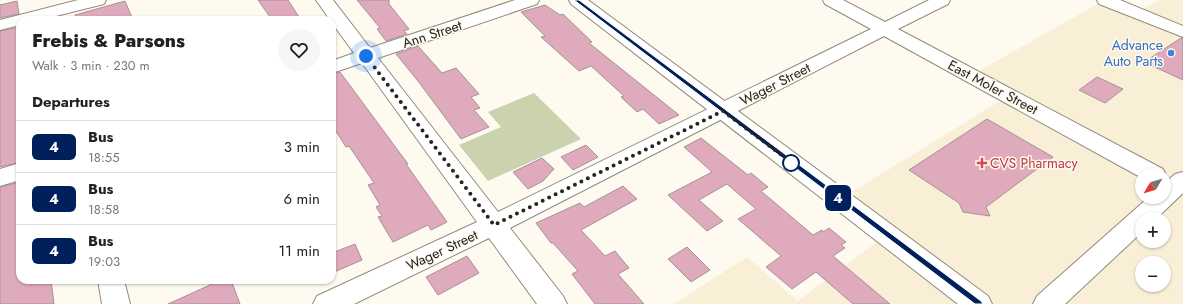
<!DOCTYPE html>
<meta charset="utf-8">
<style>
:root{--surface:#fff;--page:#f6f6f6;--text:#222;--muted:#767676;--line:#e0e0e0}
body{margin:0;font-family:Jost,sans-serif;background:var(--page);color:var(--text);height:100vh;display:flex;flex-direction:column;font-size:15px;white-space:nowrap}
*{box-sizing:border-box;margin:0}
p{font-size:13px;color:var(--muted)}
.icon{flex:none;width:22px;height:22px;fill:none;stroke:currentColor;stroke-width:2;stroke-linecap:round;stroke-linejoin:round}
.map{position:relative;flex:1;overflow:hidden}
.sheet{position:absolute;left:16px;top:16px;width:320px;height:268px;display:flex;flex-direction:column;background:var(--surface);border-radius:12px;box-shadow:0 1px 3px #0004}
.sheet>*{flex:none}
.badge{padding:0 8px;border-radius:6px;font-size:14px;line-height:26px}
.needle{width:26px;rotate:232deg}
.buttons{position:absolute;left:1135px;top:168px;display:grid;gap:8px}
.buttons a{display:grid;place-items:center;width:36px;height:36px;border-radius:50%;background:var(--surface);box-shadow:0 1px 3px #0004;font-size:20px}
.you{position:absolute;width:20px;height:20px;margin:-10px;border:3px solid #fff;border-radius:50%;background:#1a73e8;box-shadow:0 0 0 6px #1a73e833}
.map>.badge{position:absolute;translate:-50% -50%;box-shadow:0 0 0 2px #fff}
h2{padding:0 16px;font-size:15px;line-height:36px}
.round{display:grid;place-items:center;flex:none;width:42px;height:42px;border-radius:21px;background:var(--page)}
.overview{display:flex;align-items:center;justify-content:space-between;height:68px;padding:0 16px}
h1{font-size:19px;font-weight:800;line-height:30px}
ul{padding:0;list-style:none}
li{display:flex;align-items:center;gap:12px;height:52px;padding:0 16px;border-top:1px solid var(--line)}
li div{flex:1}
li b{display:block;font-size:15px}
li em{font-style:normal}
li .badge{min-width:44px;font-weight:700;text-align:center}
.map>svg:first-child{display:block}
.built{fill:#f9eed6;fill-rule:evenodd}
.green{fill:#cad3ae}
.building{fill:#deaabc;stroke:#a49298}
.lines{fill:none;stroke-linecap:round;stroke-linejoin:round}
.minor-casing{stroke:#928b7c;stroke-width:2}
.major-casing{stroke:#928b7c;stroke-width:2}
.minor{fill:#fff;fill-rule:evenodd}
.major{fill:#fff;fill-rule:evenodd}
.line{fill:#00205b;stroke:#fff}
.walk{stroke:#27251e;stroke-width:4;stroke-dasharray:0 7.2}
.shop-dot{fill:#3f7fe0;stroke:#fefaf0;stroke-width:1.5}
.stop-dot{fill:#fff;stroke:#00205b;stroke-width:2}
.health-dot{fill:#e0444e;stroke:#fefaf0;stroke-width:1.5}
.labels{text-anchor:middle;dominant-baseline:central;stroke-width:3;stroke-linejoin:round;paint-order:stroke}
.street-label{font-size:14px;fill:#27251e;stroke:#fefaf0}
.shop-label{font-size:14px;fill:#366cbe;stroke:#fefaf0;text-anchor:end}
.health-label{font-size:14px;fill:#be3a42;stroke:#fefaf0;text-anchor:start}
</style>
<div class="map">
<svg width="1183" height="304" viewBox="0 0 1183 304">
<rect width="100%" height="100%" fill="#fefaf0"/>
<path class="built" d="M1159,0h24v304h-509l73,-47 51,44 87,-65 -46,-36 169,-104 -38,-20 133,-75 32,12zM1142,175h22v22h-22zM1142,219h22v22h-22zM1142,263h22v22h-22z"/>
<path class="green" d="M534,93l47,46 -93,42 -29,-36 42,-18 -13,-15z"/>
<path class="building" d="M258,0h30l13,20h-29z
M357,0h32v4l20,25 -5,2 3,3 -21,7 -9,-12 3,-1z
M17,1l2,13 -19,4v-13z
M125,1l8,19h-57l-1,-5z
M545,5l15,10 3,-1 29,28 -3,1 90,72 -20,9 -16,-15 -6,3 -16,-15 3,-1 -33,-30 -12,5 -38,-34 4,-1 -24,-24z
M20,27v135l-20,5v-136z
M1181,38h2v42l-39,-18z
M418,46l24,27 14,-5 23,26 -8,3 9,11 -6,2 15,17 -28,12 -43,-58 -22,-27z
M340,72l68,92h-2l41,58 -16,8 -3,-5 -35,17 -15,-25 4,-1 -6,-9 4,-2 -12,-20 6,-2 -25,-37 -3,1 -14,-22v-51z
M1097,77l26,12 -18,14 -26,-13z
M987,119l66,38 -67,50 4,9 -27,-4 -4,-9 -50,-33z
M701,138l47,37 3,-2 17,14 -7,4 52,44 9,-5 1,2 6,-4 17,14 -5,3 4,3 -12,8 57,48h-37l-37,-32 -24,17 -26,-22 15,-11 -43,-37 18,-10 -29,-25 -28,16 24,21 -16,10 -39,-36 44,-23 -28,-25z
M586,145l12,12 -25,13 -12,-13z
M542,158l12,11 -11,12 -15,8 -15,-17z
M20,182v98h31l3,24h-54v-117z
M623,186l14,13 -56,31 24,26 10,-5 14,17 -11,6 26,30h-49l-23,-30 6,-3 -25,-28h-2l-15,-20 44,-20 4,4z
M355,244l7,16 -30,13v-20z
M687,247l23,23 -19,12 -23,-23z
M467,256l12,17 -41,22 -12,-18z
M221,280h10l9,24h-72z"/>
<g class="lines">
<defs>
<path id="minor" d="M78,0h28l-2,4 -64,16h-20v5l-20,5v-10z
M316,0h17l37,48 145,-48h24l-2,4 -159,54 120,154 373,-183 -46,-25 -2,-4h20l42,22 44,-22h21l-2,4 -50,25 265,140 3,6 -2,4v-4h-22v3l-258,-142 -374,192 53,68 4,8h-30l-48,-66 -135,66h-41l4,-8 160,-74 -115,-159 -30,10v-12l22,-8 -22,-30v-3h-2z
M1097,0h23l63,26v11l-84,-33z
M20,163v17l-20,6v-17z
M98,280h26l6,24h-28z"/>
<path id="major" d="M569,0h19l400,296 4,8h-34l-387,-300z
M1183,172v21l-27,26h-14v13l-77,72h-32l4,-8 112,-99h15v-13l11,-10z"/>
</defs>
<use href="#minor" class="minor-casing"/>
<use href="#major" class="major-casing"/>
<use href="#minor" class="minor"/>
<use href="#major" class="major"/>
</g>
<path class="line" d="M574,0h5l402,301 2,3h-8z"/>
<g class="lines">
<path class="walk" d="M366,56l128,169 229,-114 72,54 -4,-2"/>
</g>
<circle class="shop-dot" cx="1171" cy="53" r="4"/>
<circle class="stop-dot" cx="791" cy="163" r="8"/>
<path class="health-dot" d="M980 157h4v4h4v4h-4v4h-4v-4h-4v-4h4z"/>
<g class="labels">
<g class="street-label">
<text transform="translate(432 34) rotate(-18)">Ann Street</text>
<text transform="translate(775 84) rotate(-27)">Wager Street</text>
<text transform="translate(993 87) rotate(28)">East Moler Street</text>
<text transform="translate(442 250) rotate(-25)">Wager Street</text>
</g>
<g class="shop-label">
<text x="1163" y="45">Advance<tspan x="1163" dy="16">Auto Parts</tspan></text>
</g>
<g class="health-label">
<text x="990" y="163">CVS Pharmacy</text>
</g>
</g>
</svg>
<div class="buttons">
<a><svg class="needle" viewBox="-14 -14 28 28"><path d="M0-13l5 13h-10z" fill="#e53935"/><path d="M0 13l5-13h-10z" fill="#767676"/></svg></a>
<a>+</a>
<a>−</a>
</div>
<div class="you" style="left:366px;top:56px"></div>
<b class="badge" style="left:838px;top:198px;background:#00205b;color:#fff">4</b>
<section class="sheet">
<div class="overview"><div><h1>Frebis &amp; Parsons</h1><p>Walk · 3 min · 230 m</p></div><a class="round"><svg class="icon" aria-label="heart" viewBox="0 0 24 24"><path d="M12 20l-8-8c-3-5 5-10 8-4 3-6 11-1 8 4z"/></svg></a></div>
<h2>Departures</h2>
<ul>
<li><span class="badge" style="background:#00205b;color:#fff">4</span><div><b>Bus</b><p>18:55</p></div><em>3 min</em></li>
<li><span class="badge" style="background:#00205b;color:#fff">4</span><div><b>Bus</b><p>18:58</p></div><em>6 min</em></li>
<li><span class="badge" style="background:#00205b;color:#fff">4</span><div><b>Bus</b><p>19:03</p></div><em>11 min</em></li>
</ul>
</section>
</div>
